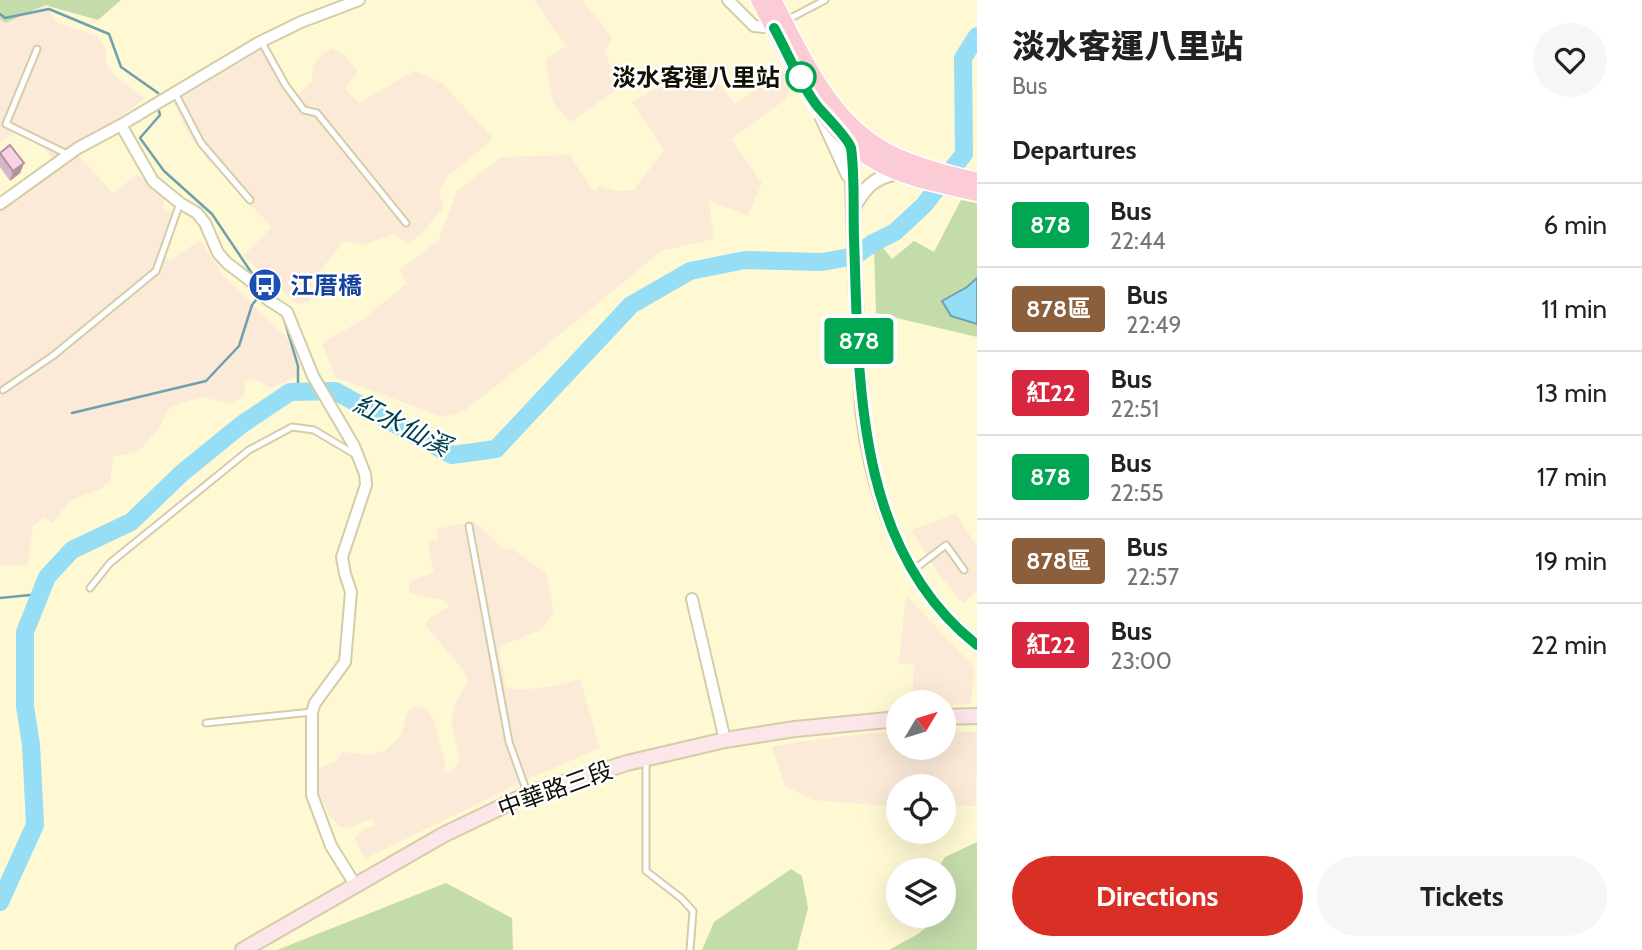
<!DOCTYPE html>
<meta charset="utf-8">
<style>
:root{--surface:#fff;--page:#f6f6f6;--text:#222;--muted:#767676;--line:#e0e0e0;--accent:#d93025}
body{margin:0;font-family:Cabin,"Noto Sans TC",sans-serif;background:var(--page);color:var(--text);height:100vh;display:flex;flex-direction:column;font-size:26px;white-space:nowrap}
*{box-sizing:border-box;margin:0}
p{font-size:23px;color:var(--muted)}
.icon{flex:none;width:38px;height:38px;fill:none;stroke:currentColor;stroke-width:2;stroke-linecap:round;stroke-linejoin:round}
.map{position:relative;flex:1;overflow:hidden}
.side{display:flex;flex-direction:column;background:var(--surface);width:665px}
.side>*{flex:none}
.badge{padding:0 14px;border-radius:5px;font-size:24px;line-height:46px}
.needle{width:46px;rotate:52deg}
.tools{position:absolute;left:886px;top:690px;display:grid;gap:14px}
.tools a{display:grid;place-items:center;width:70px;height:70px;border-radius:50%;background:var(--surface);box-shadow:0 7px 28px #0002;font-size:35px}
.map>.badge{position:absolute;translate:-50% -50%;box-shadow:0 0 0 4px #fff}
h2{padding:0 35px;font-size:26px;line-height:63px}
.round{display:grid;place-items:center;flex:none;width:74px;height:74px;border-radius:37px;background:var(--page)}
.overview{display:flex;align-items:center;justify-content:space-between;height:119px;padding:0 35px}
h1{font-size:33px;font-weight:800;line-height:52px}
.action{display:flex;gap:14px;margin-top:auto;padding:14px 35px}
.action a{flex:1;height:80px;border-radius:42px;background:var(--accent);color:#fff;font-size:28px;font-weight:800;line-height:80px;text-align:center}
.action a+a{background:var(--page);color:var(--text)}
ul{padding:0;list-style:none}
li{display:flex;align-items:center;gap:21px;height:84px;padding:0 35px;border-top:2px solid var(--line)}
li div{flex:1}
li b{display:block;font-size:26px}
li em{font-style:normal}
li .badge{min-width:77px;font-weight:700;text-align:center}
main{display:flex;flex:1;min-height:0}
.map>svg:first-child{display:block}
.industrial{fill:#fbead8}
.green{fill:#c4dbaa}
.water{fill:#96ddf6;stroke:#6ea0ad;stroke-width:2}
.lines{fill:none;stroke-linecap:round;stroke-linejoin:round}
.stream{stroke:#6ea0ad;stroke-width:2.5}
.river{stroke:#96ddf6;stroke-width:18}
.service-casing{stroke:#d3cda9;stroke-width:9}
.minor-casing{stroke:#d3cda9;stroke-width:14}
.tertiary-casing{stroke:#d3cda9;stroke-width:16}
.secondary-casing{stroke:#d3cda9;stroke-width:18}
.primary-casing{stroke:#fff;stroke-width:19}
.service{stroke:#fff;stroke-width:5}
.minor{stroke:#fff;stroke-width:10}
.tertiary{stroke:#fff;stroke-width:12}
.secondary{stroke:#fde6ea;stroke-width:14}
.primary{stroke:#fbccd6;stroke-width:16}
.wall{fill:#d7b6c5}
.shaded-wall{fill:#af94a0}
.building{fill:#fad4e5;stroke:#af94a0;stroke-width:2}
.line-casing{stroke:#fff;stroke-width:16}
.line{stroke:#00a651;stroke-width:10}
.stop-dot{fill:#fff;stroke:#00a651;stroke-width:3.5}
.labels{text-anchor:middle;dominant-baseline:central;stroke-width:5;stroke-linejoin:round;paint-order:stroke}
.stop-label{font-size:24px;font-weight:bold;fill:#121004;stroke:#fff;text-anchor:end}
.transit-label{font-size:24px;font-weight:bold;fill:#164399;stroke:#fff;text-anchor:start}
.street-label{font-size:24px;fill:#121004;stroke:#fff}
.water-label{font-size:26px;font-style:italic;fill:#004152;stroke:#fff}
</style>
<main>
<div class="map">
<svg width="977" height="950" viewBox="0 0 977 950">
<rect width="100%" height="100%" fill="#fef8d3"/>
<path class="industrial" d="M534,0h48l30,37 -7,16 14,35 -49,34 -17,-20 -8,-43 21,-13z
M45,5l12,18 40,13 9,13v15l10,13 29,21 -70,54 38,41 25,-19 27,25 -2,9 14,7 -12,35v6l5,5 30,-21 23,35 63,62 7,8 7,30 -30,13 -15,-9 -11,3 1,13 -15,9 -27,-7 -33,10 -11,21 -20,23 -26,6 -3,24 -10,8 -31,12 -16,23 -8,-7 -12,9 -5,39 -28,1v-368l52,-40 -16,-20 -9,1 -8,-8 -19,11v-123l5,4z
M268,45l9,20 21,30 14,-14 1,-16 10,-11 9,-6 13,7 13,17 -13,16 14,15 55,-32 28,12 49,53v5l-42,34 -10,15 4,18 -21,25 -14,12 -14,-11 -30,11 -20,-4 -32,40 -2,20 -13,3 -54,-48 29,-29 -63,-66 -21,-27 -16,-36z
M702,62l33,42 48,-34 8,13 -5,16 -55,40 31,44 -14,32 -39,-14 5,38 -53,12 -127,105 -69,54 -10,4 -12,3 -108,-40 -13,-34 42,-24 42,-35 -6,-15 38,-28 19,-50 44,-34 69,-2 24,37 6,-6 16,5 18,-1 30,-40 -32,-48z
M956,514l21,32v44l-14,14 -25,-31 -27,-43z
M474,521l28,27 12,2 31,23 3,7 6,33 -13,17 -38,15 -4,4 7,38 15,3 34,-4 25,-7 20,69 -74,32 -161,79 -11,-21 10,-9 11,-4 -2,-7 -25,10 -8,-1 -10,-10 -13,-29 2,-20 17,-7 6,-9 27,3 16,-4 16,-16 6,-22 8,-7 11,3 8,11 11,41 -1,11 6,1 10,-12 -9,-41 5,-18 12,-21 -5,-11 -38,-45 3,-6 22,-13 -8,-6 -33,-7 1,-12 24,-9 -7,-31 10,-1v-11z
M906,595l69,73 -4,36 -28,1v-3h-31l2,-37 -15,-2z
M898,732v15h45v-15h34l-1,74h-33v-20h-45v21l-85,-7 -28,-14 -13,-39 25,-5 73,-9z"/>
<path class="green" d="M0,0h121l-23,20 -53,-15 -40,18 -5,-4z
M961,200l16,3v134l-101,-24 -2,-65 6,-4 12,15 22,-18 20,11z
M977,842v108h-88l29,-16 20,-16 -1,-3h6v-45h-6l8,-13z
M791,869l11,7 6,32 -11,42h-95l12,-28z
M446,883l66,35 1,32h-236z"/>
<path class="water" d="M977,278v46l-26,-8 -9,-15 25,-14z"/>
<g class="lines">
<path class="stream" d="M0,14l5,4 44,-9 60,25 12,33 37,26
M159,111l1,4 -20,23 24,33 48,43 39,58 25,27
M284,319l14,47v26
M72,413l134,-32 33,-35 13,-41 4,-5
M0,598l40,-4"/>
<path class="river" d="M0,902l35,-77 -4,-80 -6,-39v-74l22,-55 25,-27 59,-28 51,-49 59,-48 49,-33 45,-1 117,64 44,-6 135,-144 59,-34 55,-11 77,2 33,-6 18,-13 22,-11 29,-27 40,-51 -1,-96 14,-22"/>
<defs>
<path id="service" d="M785,21l40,-21
M261,41l25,45 18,24 13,3 89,110
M37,49l-31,75 63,31
M175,93l26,50 49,57
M3,390l51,-35 102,-84 24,-68
M469,526l40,216 18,50
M912,571l34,-26 18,25
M90,588l20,-25 139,-113 43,-23 22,3 42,25
M206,723l106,-11
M646,759v112l35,27 12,13 -3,39"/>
<path id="minor" d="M728,0l26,26 20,2 3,-2
M121,125l32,56 27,22 17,10 8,10 13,30 9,10 29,22 11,14 20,13 26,64 41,70 11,28 1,11 -24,72 3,17 6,18 -6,70 -30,41 -3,9v83l19,51 25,40
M0,204l78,-56 43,-23 137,-82 43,-21 58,-22
M692,599l33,141"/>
<path id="tertiary" d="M822,118l26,57
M855,138l-4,6c2,64 3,128 7,193 2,26 2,53 5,80 11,85 44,173 114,228
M853,209c11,-21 21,-32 45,-36"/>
<path id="secondary" d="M943,717l34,-1
M243,950l200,-115 85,-41 99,-31 98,-23 70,-11 103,-10"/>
<path id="primary" d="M759,0c33,61 62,138 129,168 28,13 60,18 89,25
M773,0c31,58 58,126 121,155 26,12 55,19 83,26"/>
</defs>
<use href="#service" class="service-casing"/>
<use href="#minor" class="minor-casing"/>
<use href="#tertiary" class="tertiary-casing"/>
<use href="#secondary" class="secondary-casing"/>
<use href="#primary" class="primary-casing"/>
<use href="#service" class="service"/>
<use href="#minor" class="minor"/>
<use href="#tertiary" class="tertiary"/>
<use href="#secondary" class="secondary"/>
<use href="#primary" class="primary"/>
</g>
<path class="wall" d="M0,152l24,11 -4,10 -10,8 -10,-14z"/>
<path class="shaded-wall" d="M24,163l-4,10 -10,8 3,-10z"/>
<path class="building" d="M10,145l14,18 -11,8 -13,-18z"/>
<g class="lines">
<defs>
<path id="line" d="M774,28c14,25 26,56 44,79 7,8 31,32 33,41 4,29 2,61 3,90 5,141 0,310 123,407"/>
</defs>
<use href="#line" class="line-casing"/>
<use href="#line" class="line"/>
</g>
<defs>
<symbol id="bus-disc" viewBox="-11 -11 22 22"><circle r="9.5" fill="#1a4fb4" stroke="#fff"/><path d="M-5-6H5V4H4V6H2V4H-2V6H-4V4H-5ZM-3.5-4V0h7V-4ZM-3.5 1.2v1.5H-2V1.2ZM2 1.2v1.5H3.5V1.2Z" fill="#fff"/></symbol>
</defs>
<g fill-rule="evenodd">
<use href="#bus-disc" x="246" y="266" width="38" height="38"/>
</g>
<circle class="stop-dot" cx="801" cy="77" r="14"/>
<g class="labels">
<g class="stop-label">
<text x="780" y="77">淡水客運八里站</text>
</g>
<g class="transit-label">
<text x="290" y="285">江厝橋</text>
</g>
<g class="street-label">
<text transform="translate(555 789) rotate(-20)">中華路三段</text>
</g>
<g class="water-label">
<text transform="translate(402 425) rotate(27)">紅水仙溪</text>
</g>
</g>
</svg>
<div class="tools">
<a><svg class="needle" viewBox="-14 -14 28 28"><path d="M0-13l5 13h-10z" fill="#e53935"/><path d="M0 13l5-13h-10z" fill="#767676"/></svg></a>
<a><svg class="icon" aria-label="locate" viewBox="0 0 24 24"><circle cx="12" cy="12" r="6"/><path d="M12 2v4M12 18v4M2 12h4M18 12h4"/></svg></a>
<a><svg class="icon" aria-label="layers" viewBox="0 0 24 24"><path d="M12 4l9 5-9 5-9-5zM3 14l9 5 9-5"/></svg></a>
</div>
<b class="badge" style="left:859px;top:341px;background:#00a651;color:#fff">878</b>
</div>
<section class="side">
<div class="overview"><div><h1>淡水客運八里站</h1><p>Bus</p></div><a class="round"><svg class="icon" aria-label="heart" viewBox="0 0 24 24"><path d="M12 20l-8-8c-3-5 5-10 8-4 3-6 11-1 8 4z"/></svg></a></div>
<h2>Departures</h2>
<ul>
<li><span class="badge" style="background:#00a651;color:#fff">878</span><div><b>Bus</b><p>22:44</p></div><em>6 min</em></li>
<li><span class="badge" style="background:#8b5e3c;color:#fff">878區</span><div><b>Bus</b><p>22:49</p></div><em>11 min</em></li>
<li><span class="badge" style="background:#d7263d;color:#fff">紅22</span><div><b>Bus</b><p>22:51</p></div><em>13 min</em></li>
<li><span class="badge" style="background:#00a651;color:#fff">878</span><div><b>Bus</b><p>22:55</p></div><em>17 min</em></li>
<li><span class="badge" style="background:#8b5e3c;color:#fff">878區</span><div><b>Bus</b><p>22:57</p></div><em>19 min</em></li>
<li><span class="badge" style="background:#d7263d;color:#fff">紅22</span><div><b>Bus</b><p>23:00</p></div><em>22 min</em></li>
</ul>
<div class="action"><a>Directions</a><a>Tickets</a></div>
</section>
</main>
